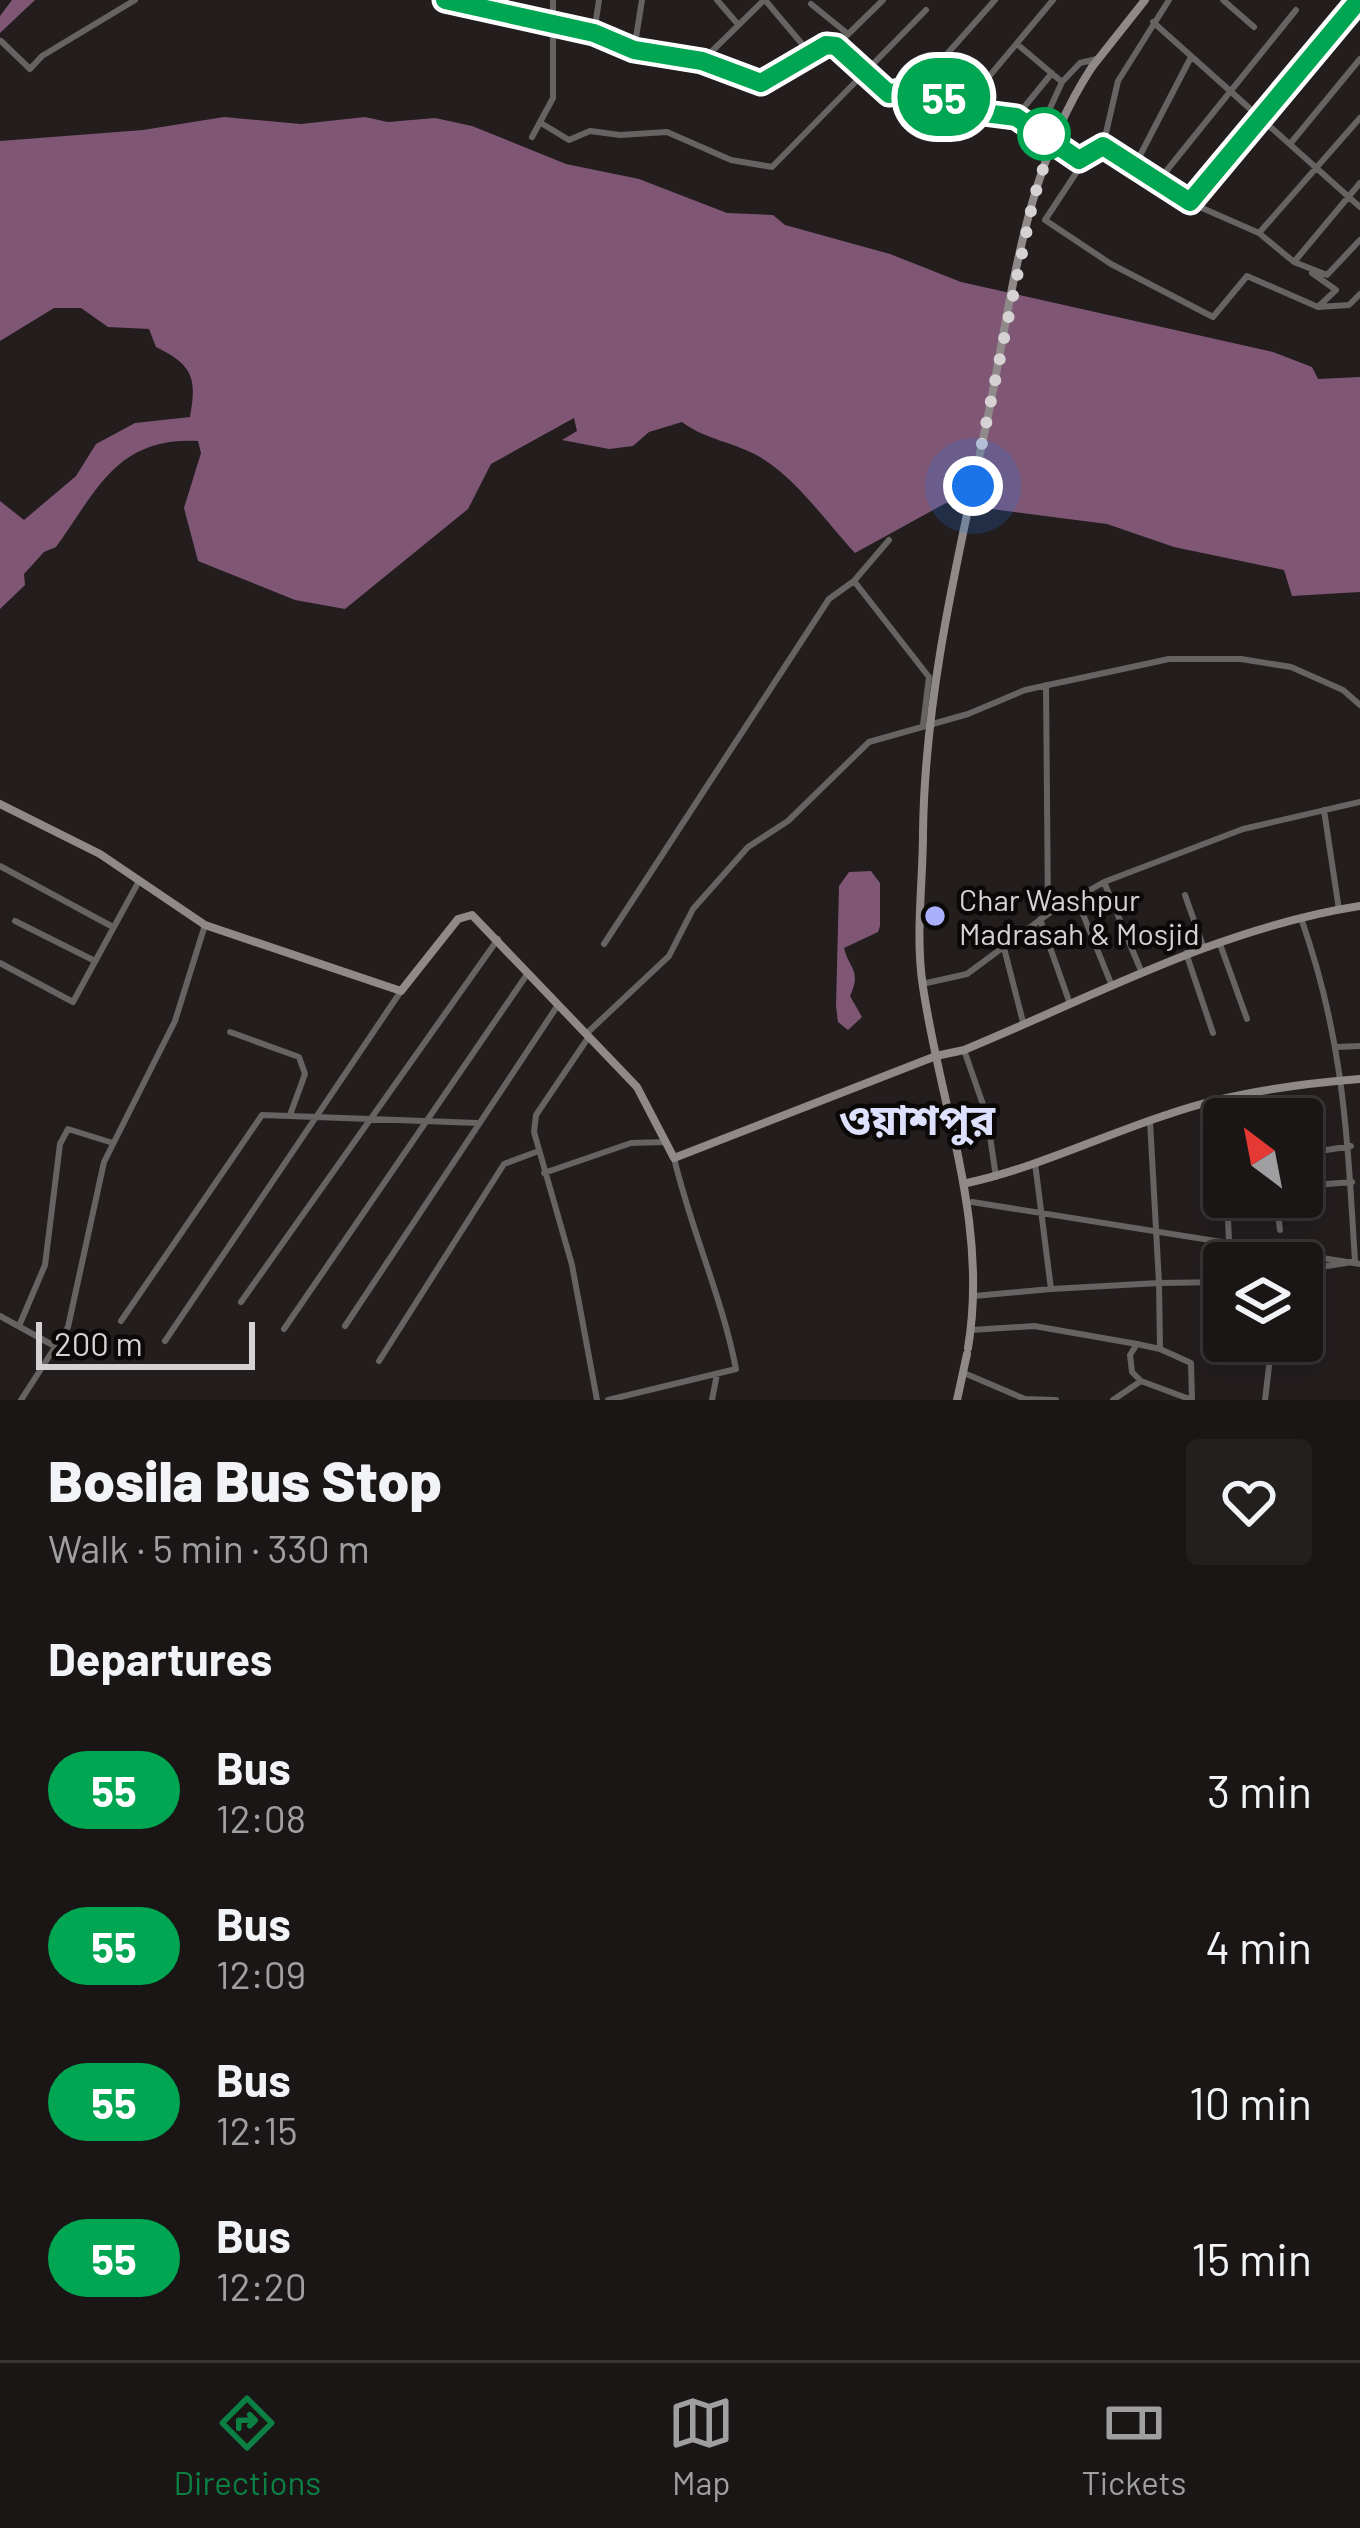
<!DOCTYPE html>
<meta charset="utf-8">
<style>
:root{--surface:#1a1616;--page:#231f1f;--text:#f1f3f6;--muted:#9f9fa1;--line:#383535;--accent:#0b8043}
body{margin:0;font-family:Barlow,"Noto Sans Bengali",sans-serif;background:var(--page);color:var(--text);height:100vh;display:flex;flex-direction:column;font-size:45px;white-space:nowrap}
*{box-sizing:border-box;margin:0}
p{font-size:39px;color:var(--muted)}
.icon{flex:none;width:66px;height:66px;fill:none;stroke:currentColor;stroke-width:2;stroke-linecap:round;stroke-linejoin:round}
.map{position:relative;height:1400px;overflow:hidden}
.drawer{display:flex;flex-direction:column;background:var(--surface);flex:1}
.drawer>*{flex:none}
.badge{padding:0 24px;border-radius:39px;font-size:42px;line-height:78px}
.needle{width:78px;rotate:328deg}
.buttons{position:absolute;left:1203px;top:1098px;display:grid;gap:24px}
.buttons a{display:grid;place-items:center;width:120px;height:120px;border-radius:12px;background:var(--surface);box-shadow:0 6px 18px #0003,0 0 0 3px var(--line);font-size:60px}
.scale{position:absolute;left:36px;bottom:30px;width:219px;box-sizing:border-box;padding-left:12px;border:6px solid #d6d2d3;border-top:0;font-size:33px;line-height:42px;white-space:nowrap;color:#d6d2d3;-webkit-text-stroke:9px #0b0808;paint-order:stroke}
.you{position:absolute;width:60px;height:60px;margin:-30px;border:9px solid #fff;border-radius:50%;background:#1a73e8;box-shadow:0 0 0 18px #1a73e833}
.map>.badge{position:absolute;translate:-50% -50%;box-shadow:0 0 0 6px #fff}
h2{padding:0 48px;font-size:45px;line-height:108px}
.round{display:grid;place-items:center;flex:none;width:126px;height:126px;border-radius:12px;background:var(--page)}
.head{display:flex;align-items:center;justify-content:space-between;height:204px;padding:0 48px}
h1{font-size:57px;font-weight:800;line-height:90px}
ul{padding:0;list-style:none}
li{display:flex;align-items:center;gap:36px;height:156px;padding:0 48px}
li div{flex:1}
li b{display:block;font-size:45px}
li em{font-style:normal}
li .badge{min-width:132px;font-weight:700;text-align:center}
.menu{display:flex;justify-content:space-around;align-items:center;height:168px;border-top:3px solid var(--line);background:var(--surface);font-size:33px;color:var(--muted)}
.menu a{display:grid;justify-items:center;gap:6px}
.menu .selected{color:var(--accent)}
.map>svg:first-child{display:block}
.water{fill:#7f5775}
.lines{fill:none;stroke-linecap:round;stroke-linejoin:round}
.street{stroke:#666363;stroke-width:6}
.secondary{stroke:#8f8a89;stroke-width:8}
.secondary-bridge{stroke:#8f8a89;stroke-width:8}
.line-casing{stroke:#fff;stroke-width:27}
.line{stroke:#00a651;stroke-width:18}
.walk{stroke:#d6d2d3;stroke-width:12;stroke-dasharray:0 21.6}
.stop-dot{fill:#fff;stroke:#00a651;stroke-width:6}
.poi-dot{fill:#aab0fb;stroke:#0b0808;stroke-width:4.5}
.labels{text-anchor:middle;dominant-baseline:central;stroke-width:9;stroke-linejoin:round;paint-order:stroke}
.poi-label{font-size:30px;fill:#d6d2d3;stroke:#0b0808;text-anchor:start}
.district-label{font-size:42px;font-weight:bold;fill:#dde1fe;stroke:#0b0808}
</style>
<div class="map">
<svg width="1360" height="1400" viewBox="0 0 1360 1400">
<rect width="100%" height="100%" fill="#231d1e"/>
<path class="water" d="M12,0h23l-35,33v-17z
M224,117l77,7 64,-7 23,5 47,-4 37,8 94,38 73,15 88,34 46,2 12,10 105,29 71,28 312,70 39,15 6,12 42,-2v215l-68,4 -8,-26 -110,-23 -67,-23 -161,-21 -91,50c-28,-30 -59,-75 -95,-96 -26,-15 -54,-17 -78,-35l-33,10 -16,14 -24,3 -47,-9 15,-9 -3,-13 -83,46 -23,45 -123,100 -50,-9 -97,-39 -14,-53 17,-55 -3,-12c-81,-4 -100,48 -142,106l-12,5 -20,22 1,11 -25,24v-108l24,19 52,-44 20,-32 39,-21 55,-6c7,-39 3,-52 -34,-70l-7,-18 -41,-2 -27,-19h-27l-54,33v-200l143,-11z
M871,871l9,12v43l-2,6 -34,16c5,21 18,22 6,48l12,21 -14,13 -10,-8 -2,-16 3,-120 10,-14z"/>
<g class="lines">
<path class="street" d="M445,0l149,33 40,17 68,11 59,22 66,-38 9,1 53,48 38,-11 34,27 55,7 68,44 19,-15 15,-65 51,-81
M717,0l19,22
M765,0l43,51
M1223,0l31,27
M811,4l37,30
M1153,22l207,185
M594,33l5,-33
M1,41l29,28 12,-13 93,-56
M1017,44l45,38 -16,35
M836,46l47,-46
M634,50l8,-50
M702,61l62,-61
M922,82l73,-82
M1062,82l18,-19 17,-4
M961,110l92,-110
M1016,117l36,-44
M541,123l28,17 21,-9 30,4 47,-3 64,28 41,7 154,-157
M532,137l21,-39v-98
M1290,144l70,-85
M1104,147l55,33 18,17 82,36 35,29 33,13 33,-35
M1084,161l-39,59 66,44 102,53 34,-41 71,31 31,-2 11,-11
M1135,165l55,-106
M1159,180l137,-170
M1190,202l169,-202
M1259,233l101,-115
M1294,262l66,-79
M1312,273l24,17 -16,15
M854,581l75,96 -6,48
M1046,685l2,229
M1324,810l15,100
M0,866l113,61
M1104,882l38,91
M1185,895l18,51
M1076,897l36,89
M1301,918c43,122 46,216 54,343
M1040,919l29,82
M15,921l80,40
M604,944l225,-345 25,-18 35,-41
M1220,944l27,75
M1004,948l19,74
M1186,953l27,80
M0,963l73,39 66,-121
M922,984l45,-10 81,-60 56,-32 139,-53 117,-27
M230,1032l69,25 6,17 -15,41
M586,1034l83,-78 24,-47 55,-62 40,-26 81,-79 99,-28 57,-24 144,-31h72l50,8 52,23 17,15
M588,1038l-52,77 -2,17 38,133 25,135
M1337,1047l23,-1
M964,1050l23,66 9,61
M1223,1100l2,19
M1302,1154l49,-8
M1035,1163l16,126 108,-6 -9,-162
M544,1173l87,-30 35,-1
M1302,1186l50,-4
M1227,1197l3,66
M1276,1197l4,33
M972,1202l388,62
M1302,1270l50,-8
M974,1296l77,-7
M241,1302l257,-363
M0,1316l58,32
M121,1321l141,-206 216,8
M19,1326l26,-61 15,-121 8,-15 45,14
M345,1326l213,-321
M284,1329l244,-356
M971,1330l63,-4 103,18
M165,1341l236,-350
M1160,1349l31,14 1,37
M379,1361l125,-197 32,-12
M964,1373l61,26 31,1
M1141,1381l-9,-9 -2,-17 7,-11 23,5 -1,-66 65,-1
M21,1400l47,-73 36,-165 71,-141 30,-96
M608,1400l128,-31c-14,-72 -45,-139 -62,-211
M712,1400l5,-26
M1113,1400l28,-19 51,19
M1265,1400l7,-59"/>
<path class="secondary" d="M1092,67l53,-67
M0,804l100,50 105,71 196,66 57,-72 14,-4 165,172 37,71 262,-102 28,-6c131,-54 255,-122 396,-144
M923,832c0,51 -8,104 0,155 18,122 66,236 45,361
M967,1183c69,-15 134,-47 202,-69 60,-21 127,-30 191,-35
M957,1400l10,-46"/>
<path class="secondary-bridge" d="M923,832c2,-142 36,-278 65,-416 24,-118 36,-246 104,-349"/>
</g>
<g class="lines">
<defs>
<path id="line" d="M445,0l149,33 40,17 68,11 59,22 65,-38 10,1 53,48 38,-11 34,27 55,7 63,43 24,-14 87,56 169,-202"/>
</defs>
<use href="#line" class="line-casing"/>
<use href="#line" class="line"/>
<path class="walk" d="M973,486l60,-285 19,-61 -8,-6"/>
</g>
<circle class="stop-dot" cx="1044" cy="134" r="24"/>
<circle class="poi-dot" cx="935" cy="916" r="12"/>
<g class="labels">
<g class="poi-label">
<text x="959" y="899">Char Washpur<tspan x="959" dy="34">Madrasah &amp; Mosjid</tspan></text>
</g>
<g class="district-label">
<text x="917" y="1118">ওয়াশপুর</text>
</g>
</g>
</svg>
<div class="buttons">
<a><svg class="needle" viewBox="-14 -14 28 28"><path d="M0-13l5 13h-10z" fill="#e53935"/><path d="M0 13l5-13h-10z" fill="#9f9fa1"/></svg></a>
<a><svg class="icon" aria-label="layers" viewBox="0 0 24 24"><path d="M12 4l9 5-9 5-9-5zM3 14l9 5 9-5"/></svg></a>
</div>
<div class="scale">200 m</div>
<div class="you" style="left:973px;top:486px"></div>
<b class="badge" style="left:944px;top:97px;background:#00a651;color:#fff">55</b>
</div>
<section class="drawer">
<div class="head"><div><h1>Bosila Bus Stop</h1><p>Walk · 5 min · 330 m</p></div><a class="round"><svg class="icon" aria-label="heart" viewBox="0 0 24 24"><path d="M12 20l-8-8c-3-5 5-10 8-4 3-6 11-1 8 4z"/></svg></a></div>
<h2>Departures</h2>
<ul>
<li><span class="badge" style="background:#00a651;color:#fff">55</span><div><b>Bus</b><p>12:08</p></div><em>3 min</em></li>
<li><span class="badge" style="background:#00a651;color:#fff">55</span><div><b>Bus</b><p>12:09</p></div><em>4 min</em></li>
<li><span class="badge" style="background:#00a651;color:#fff">55</span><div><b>Bus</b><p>12:15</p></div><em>10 min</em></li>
<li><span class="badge" style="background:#00a651;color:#fff">55</span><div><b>Bus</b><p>12:20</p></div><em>15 min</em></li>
</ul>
</section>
<nav class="menu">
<a class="selected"><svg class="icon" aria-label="directions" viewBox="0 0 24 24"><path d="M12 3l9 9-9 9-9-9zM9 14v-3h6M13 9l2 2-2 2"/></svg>Directions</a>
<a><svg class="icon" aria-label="map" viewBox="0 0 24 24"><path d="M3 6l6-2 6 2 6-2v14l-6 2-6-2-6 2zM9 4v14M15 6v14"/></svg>Map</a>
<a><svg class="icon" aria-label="tickets" viewBox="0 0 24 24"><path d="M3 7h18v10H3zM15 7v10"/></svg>Tickets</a>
</nav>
